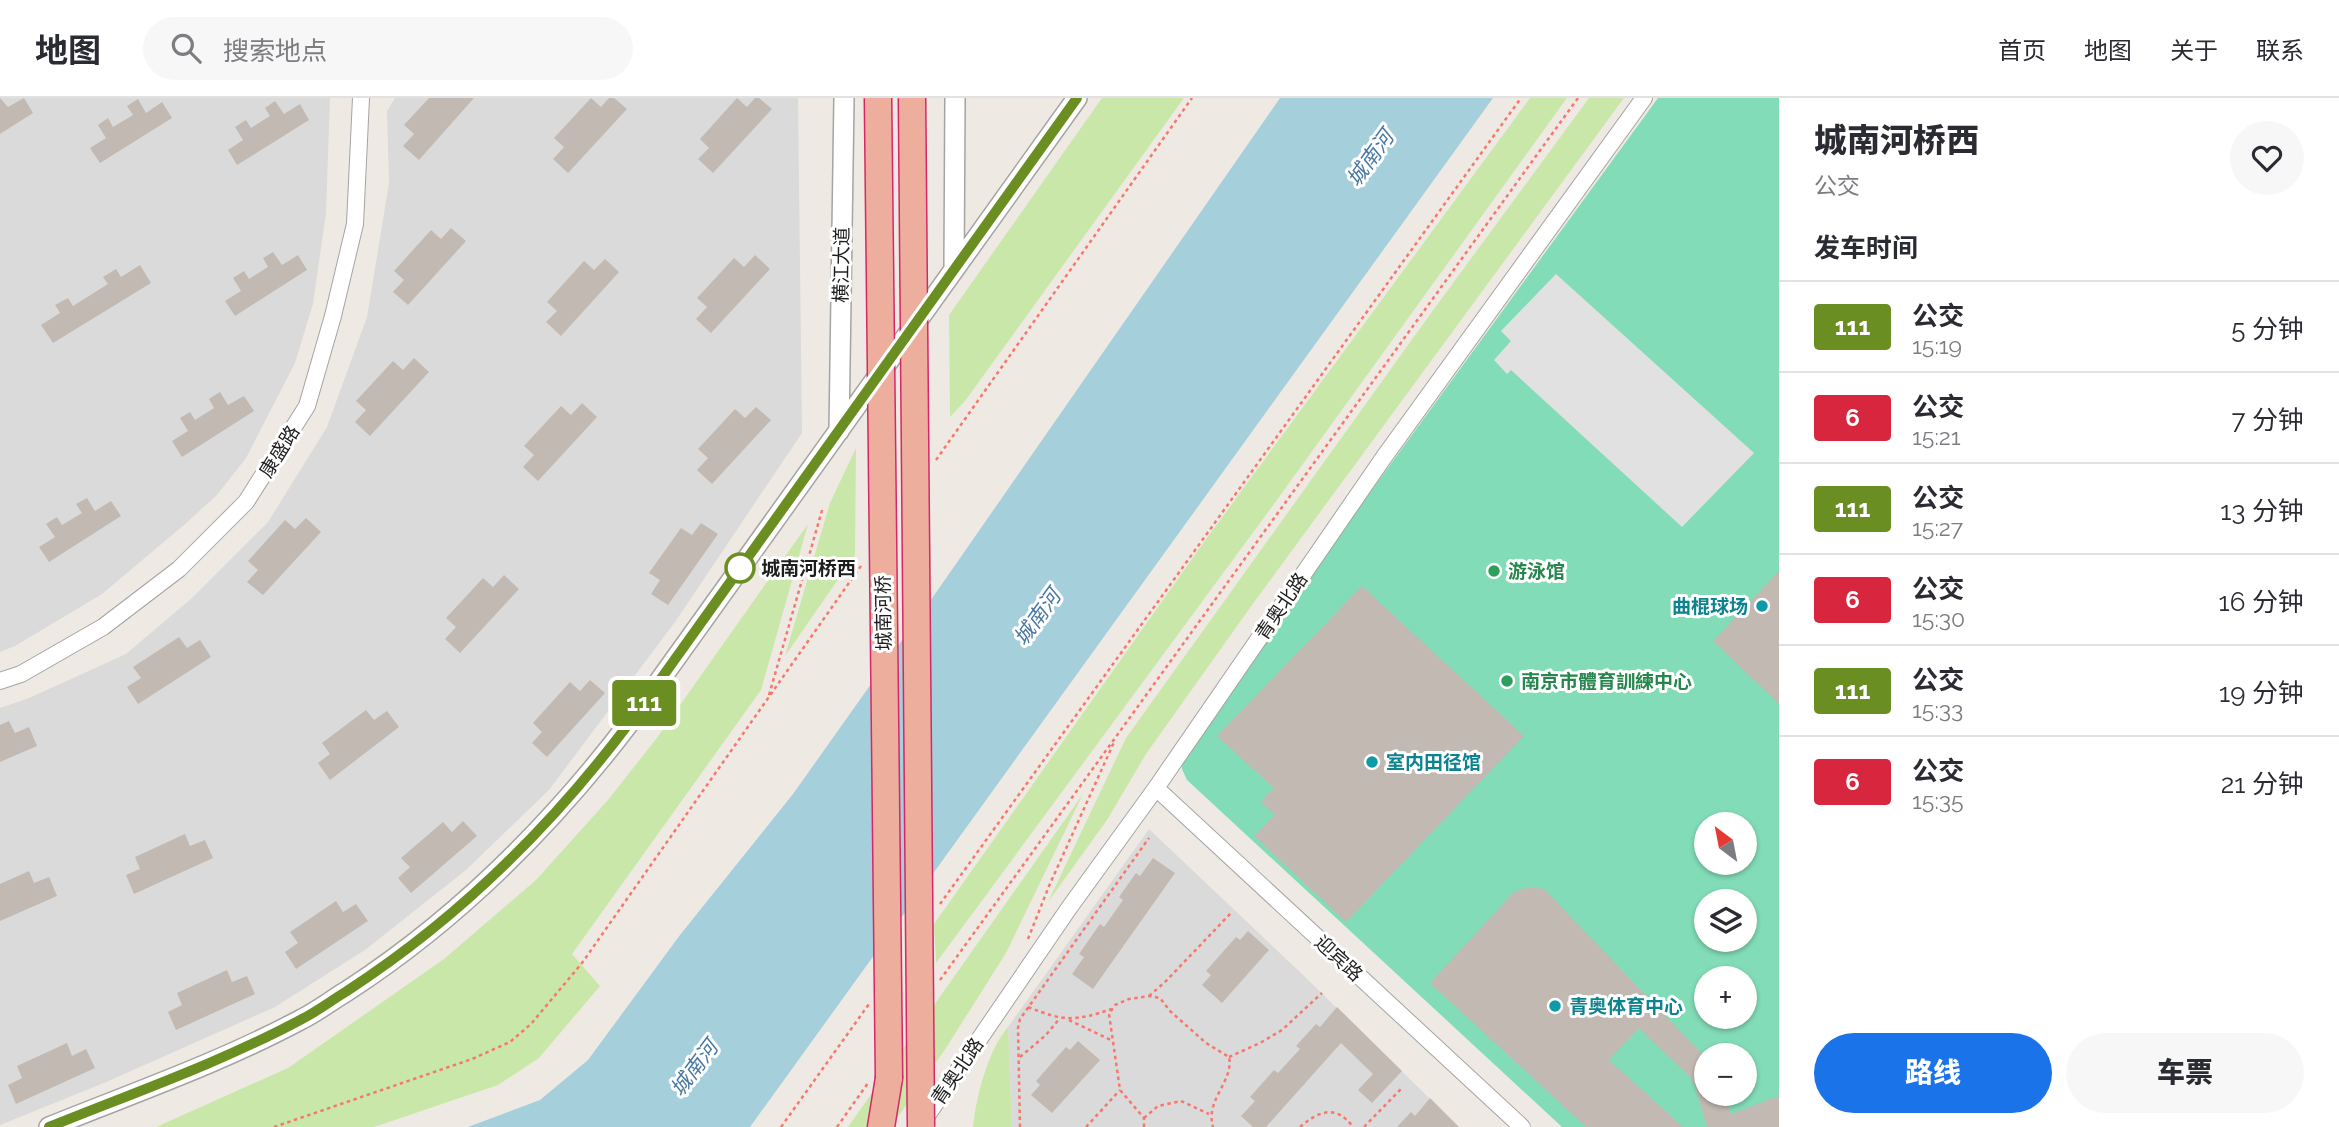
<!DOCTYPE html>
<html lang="zh">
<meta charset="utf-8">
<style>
:root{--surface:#fff;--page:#f7f7f7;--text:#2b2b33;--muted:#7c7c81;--line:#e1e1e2;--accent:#1a73e8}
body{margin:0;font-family:Raleway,"Noto Sans SC",sans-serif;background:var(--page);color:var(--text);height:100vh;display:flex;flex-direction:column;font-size:26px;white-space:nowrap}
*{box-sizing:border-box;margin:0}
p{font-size:23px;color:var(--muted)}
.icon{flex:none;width:38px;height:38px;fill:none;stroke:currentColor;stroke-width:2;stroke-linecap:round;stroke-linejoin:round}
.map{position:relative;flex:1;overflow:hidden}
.drawer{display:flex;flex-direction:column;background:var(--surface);width:560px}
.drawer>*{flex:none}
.badge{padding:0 14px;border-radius:5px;font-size:24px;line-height:46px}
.needle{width:46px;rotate:328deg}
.fabs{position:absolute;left:1694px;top:714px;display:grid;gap:14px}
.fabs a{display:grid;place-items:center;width:63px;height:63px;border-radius:50%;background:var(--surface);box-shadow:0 2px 5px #0004;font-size:35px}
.map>.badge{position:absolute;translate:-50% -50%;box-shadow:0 0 0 4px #fff}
h2{padding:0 35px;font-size:26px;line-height:63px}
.round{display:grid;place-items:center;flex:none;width:74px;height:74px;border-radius:37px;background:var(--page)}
.headline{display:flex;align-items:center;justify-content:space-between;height:119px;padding:0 35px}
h1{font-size:33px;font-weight:800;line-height:52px}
.action{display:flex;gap:14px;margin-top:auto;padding:14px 35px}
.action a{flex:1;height:80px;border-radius:42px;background:var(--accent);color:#fff;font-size:28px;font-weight:800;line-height:80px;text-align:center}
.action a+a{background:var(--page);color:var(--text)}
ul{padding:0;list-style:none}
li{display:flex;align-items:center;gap:21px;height:91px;padding:0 35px;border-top:2px solid var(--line)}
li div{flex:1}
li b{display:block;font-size:26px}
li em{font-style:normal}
li .badge{min-width:77px;font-weight:700;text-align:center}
header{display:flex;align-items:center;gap:42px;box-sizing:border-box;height:98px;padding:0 35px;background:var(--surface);border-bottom:2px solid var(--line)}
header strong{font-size:33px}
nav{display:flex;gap:38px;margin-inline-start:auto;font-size:24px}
.search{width:490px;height:63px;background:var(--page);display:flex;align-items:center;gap:18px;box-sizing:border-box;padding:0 24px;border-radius:38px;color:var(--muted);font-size:26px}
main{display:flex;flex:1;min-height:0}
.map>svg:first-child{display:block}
.residential{fill:#dbdada}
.grass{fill:#c9e7a9}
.pitch{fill:#82dcb7;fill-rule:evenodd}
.parking{fill:#e1e1e1}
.water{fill:#a4cfdb}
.building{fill:#c2b9b2}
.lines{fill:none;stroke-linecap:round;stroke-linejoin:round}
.minor-casing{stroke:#a4a4a4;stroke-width:18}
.tertiary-casing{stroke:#a4a4a4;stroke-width:22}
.trunk-casing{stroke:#d42867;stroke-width:29}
.path{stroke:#f6776c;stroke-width:2.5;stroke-dasharray:3.5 3.5;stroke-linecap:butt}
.minor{stroke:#fff;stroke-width:16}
.tertiary{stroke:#fff;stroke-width:19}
.trunk{stroke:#eeae9d;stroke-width:26}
.trunk-bridge-casing{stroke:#d42867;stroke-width:29;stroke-linecap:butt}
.trunk-bridge{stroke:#eeae9d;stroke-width:26}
.line-casing{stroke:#fff;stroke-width:16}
.line{stroke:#6b8e23;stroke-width:10}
.stop-dot{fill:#fff;stroke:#6b8e23;stroke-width:3.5}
.leisure-dot{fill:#2e9e5b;stroke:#fff;stroke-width:2.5}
.culture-dot{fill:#0f9aa8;stroke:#fff;stroke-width:2.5}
.labels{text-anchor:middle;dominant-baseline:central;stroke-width:6;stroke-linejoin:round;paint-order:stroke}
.street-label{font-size:19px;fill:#1d1d1d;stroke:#fff}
.stop-label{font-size:19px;font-weight:bold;fill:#1d1d1d;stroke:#fff;text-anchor:start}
.leisure-label{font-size:19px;font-weight:bold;fill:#27864d;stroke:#fff;text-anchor:start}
.culture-label{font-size:19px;font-weight:bold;fill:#0d838f;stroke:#fff;text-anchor:start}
.water-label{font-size:21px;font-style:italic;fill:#4978a2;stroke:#fff}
</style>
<header>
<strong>地图</strong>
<div class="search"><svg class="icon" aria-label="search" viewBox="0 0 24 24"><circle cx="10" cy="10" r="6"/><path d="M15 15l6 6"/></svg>搜索地点</div>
<nav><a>首页</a><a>地图</a><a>关于</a><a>联系</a></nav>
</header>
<main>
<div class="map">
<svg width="1779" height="1029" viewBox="0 0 1779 1029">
<rect width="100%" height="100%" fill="#eeeae3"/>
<path class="residential" d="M0,0h330l-4,115 -13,91 -18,59 -49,95 -29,37 -33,30 -82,69 -87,52 -15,6z
M395,0h403l4,335 -127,189 -126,168 -83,80 -101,80 -90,57 -171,76 -104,42v-417l29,-10 97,-44 66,-56 76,-76 59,-95 40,-110 22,-134 -2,-72z
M1149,731l153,145 157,153h-447l-4,-100z"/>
<path class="grass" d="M1102,0h82l-219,303 -15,16 -1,-102z
M1530,0h37l-293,406 -338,459 -2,-39 270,-382z
M1589,0h35l-372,507 -106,149 -39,66 -59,82 78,-164 305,-425z
M856,350l-1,107 -70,101 45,-153z
M808,426l-47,166 -189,264 28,32 -61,72 -41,27 -124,42h-218l132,-59 156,-109 92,-79 72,-80 48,-61z
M1083,696l-77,159 -60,95 -55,79h-43z
M1008,929l4,100h-39c3,-30 15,-77 35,-100z"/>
<path class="pitch" d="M1658,0h121v1029h-217l-375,-347 -5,-11 -1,-10 152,-216zM1706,726h39v39h-39zM1706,803h39v39h-39zM1706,880h39v39h-39zM1706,957h39v39h-39z"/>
<path class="parking" d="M1556,176l198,179 -72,74 -171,-157 -4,4 -13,-14 17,-19 -10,-10z"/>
<path class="water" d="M1280,0h213l-743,1029h-282l72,-27 48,-40 92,-125 113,-141 149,-210z"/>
<path class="building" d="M0,0l8,9 16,-9 9,15 -33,21z
M429,0h45l-55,62 -16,-14 11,-12 -10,-9z
M591,0l10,9 8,-9h5l13,11 -59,64 -15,-14 11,-12 -10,-9z
M737,0l10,9 8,-9h4l13,11 -59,64 -15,-14 11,-11 -9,-9z
M138,1l8,14 16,-11 10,16 -72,45 -10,-15 16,-10 -8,-13 10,-7 5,9 20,-12 -6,-9z
M275,3l9,13 16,-10 9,16 -72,45 -9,-15 15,-10 -8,-13 11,-7 5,8 19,-12 -5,-8z
M451,130l15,13 -58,64 -15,-13 11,-12 -10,-9 37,-41 10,9z
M273,154l9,13 16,-10 9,15 -72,46 -10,-15 16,-10 -8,-13 11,-7 5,8 19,-12 -5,-9z
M755,157l15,14 -59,64 -15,-14 11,-12 -10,-9 37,-40 10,9z
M605,161l14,13 -58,64 -15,-14 11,-11 -10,-9 37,-41 10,9z
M140,167l11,18 -98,60 -12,-18 19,-12 -5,-8 13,-7 5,8 35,-22 -5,-7 13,-8 5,8z
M414,260l15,14 -59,64 -15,-14 11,-12 -10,-9 37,-40 10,9z
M220,294l8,13 16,-9 10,15 -72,46 -10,-16 16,-10 -8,-13 10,-6 5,8 19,-12 -5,-9z
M582,305l15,14 -59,64 -15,-14 11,-12 -10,-9 37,-40 10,9z
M756,309l15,13 -59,64 -15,-14 11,-12 -10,-9 37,-40 10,9z
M87,400l8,13 16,-10 10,15 -72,46 -10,-15 16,-10 -9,-13 11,-7 5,8 20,-12 -6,-9z
M306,420l15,14 -58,63 -16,-13 11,-12 -10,-9 37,-41 10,9z
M701,425l17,11 -50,71 -17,-11 9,-14 -11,-7 32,-45 11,7z
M1779,473v133l-66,-63z
M504,477l15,14 -59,64 -15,-14 11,-12 -10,-9 37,-40 10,9z
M1362,488l162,150 -178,186 -92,-86 21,-21 -14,-13 13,-14 -57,-52z
M179,539l8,11 13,-8 11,17 -73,47 -11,-17 14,-9 -8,-11z
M590,582l15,13 -58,64 -15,-14 10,-11 -9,-9 37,-41 10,9z
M366,612l8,10 13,-9 12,16 -69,53 -12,-17 12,-9 -8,-11z
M9,623l6,12 14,-6 8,19 -37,16v-37z
M463,723l14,15 -66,57 -13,-15 12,-11 -9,-9 42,-36 9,10z
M185,736l5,12 15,-6 8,18 -79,36 -8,-19 14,-6 -5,-12z
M1153,760l22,15 -82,116 -21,-15 12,-17 -5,-3 21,-30 4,3 19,-27 -4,-3 17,-24 4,3z
M29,773l5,12 15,-6 8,19 -57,25v-37z
M1529,789l15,2 162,169v36h17l8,20 48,-18v31h-72l-12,-41 -6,-10 -50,-48 -30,32 74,67h-97l-156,-144 84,-91z
M336,803l7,11 13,-8 12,17 -72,48 -11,-17 13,-9 -8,-11z
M1248,833l21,19 -47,53 -20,-18 9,-10 -5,-4 30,-34 4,3z
M227,872l5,12 15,-6 8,18 -79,36 -8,-18 14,-7 -5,-12z
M1337,909l65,64 -30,32 -14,-13 15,-16 -32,-31 -75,84h-13l-12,-11 14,-15 -5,-4 24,-27 4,3 22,-24 -4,-3 20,-22 4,3z
M1078,943l22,19 -48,53 -21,-18 9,-10 -4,-4 30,-34 4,3z
M67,945l5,13 14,-7 9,19 -79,36 -8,-19 14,-7 -5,-12z
M1430,1000l29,29h-62l14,-15 4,4z"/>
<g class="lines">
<defs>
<path id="minor" d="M0,583l21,-7 82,-47 76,-58 67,-67 61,-96 26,-90 22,-92 6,-126
M1156,690l366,339
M922,1025l147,-215 87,-120 228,-331 260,-359"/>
<path id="tertiary" d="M954,172l1,-172
M839,333l5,-333
M49,1029c84,-34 173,-65 253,-108 16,-8 30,-19 45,-28 111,-72 203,-164 283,-269l447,-624"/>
<path id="trunk" d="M881,1029l8,-49"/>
</defs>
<use href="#minor" class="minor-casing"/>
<use href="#tertiary" class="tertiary-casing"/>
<use href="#trunk" class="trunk-casing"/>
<path class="path" d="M936,362l256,-362
M769,597l54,-188
M940,806l581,-806
M1028,841l21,-53 66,-146
M940,882l638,-882
M1149,898l16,-14 66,-69
M1028,909c37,15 47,14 84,2
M1069,922l44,21
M1020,959l26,-22 14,-17
M1229,959l31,-14 22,-13 40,-37
M1144,1020l14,-12 23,-5 28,13
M274,1029l198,-68 38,-17 21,-18 51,-61 281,-400
M781,1029l88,-123
M837,1029l31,-44
M1020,1029l-2,-99 2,-9 129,-181
M1086,1029l34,-37
M1144,1029v-9l-24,-28 -11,-76 6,-9 14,-6 20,-3 11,2 10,13 36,32 23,14c5,25 -24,42 -16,70
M1300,1029c19,-16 36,-23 53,0
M1364,1029l39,-40"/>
<use href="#minor" class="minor"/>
<use href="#tertiary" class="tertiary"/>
<use href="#trunk" class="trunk"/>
<defs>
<path id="trunk-bridge" d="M878,0l11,980
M912,0l9,1029"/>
</defs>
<use href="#trunk-bridge" class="trunk-bridge-casing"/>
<use href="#trunk-bridge" class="trunk-bridge"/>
</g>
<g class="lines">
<defs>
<path id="line" d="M49,1029c84,-34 173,-65 253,-108 16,-8 30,-19 45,-28 111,-72 204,-164 283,-269l447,-624"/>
</defs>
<use href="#line" class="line-casing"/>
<use href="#line" class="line"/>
</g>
<circle class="stop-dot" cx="740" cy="470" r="14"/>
<g class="leisure-dot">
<circle cx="1494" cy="473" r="7"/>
<circle cx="1507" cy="583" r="7"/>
</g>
<g class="culture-dot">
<circle cx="1762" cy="508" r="7"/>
<circle cx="1372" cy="664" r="7"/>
<circle cx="1555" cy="908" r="7"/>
</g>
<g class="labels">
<g class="street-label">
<text transform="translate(841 167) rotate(-89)">横江大道</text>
<text transform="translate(279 353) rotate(-58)">康盛路</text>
<text transform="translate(1281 508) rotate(-56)">青奥北路</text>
<text transform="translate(883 515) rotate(-91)">城南河桥</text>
<text transform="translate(1339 860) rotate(43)">迎宾路</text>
<text transform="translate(957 973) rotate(-56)">青奥北路</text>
</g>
<g class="stop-label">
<text x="761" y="470">城南河桥西</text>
</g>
<g class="leisure-label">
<text x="1508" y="473">游泳馆</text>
<text x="1521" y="583">南京市體育訓練中心</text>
</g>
<g class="culture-label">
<text x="1748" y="508" text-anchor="end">曲棍球场</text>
<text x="1386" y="664">室内田径馆</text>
<text x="1569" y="908">青奥体育中心</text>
</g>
<g class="water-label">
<text transform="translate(1370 60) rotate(-54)">城南河</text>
<text transform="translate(1037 519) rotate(-54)">城南河</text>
<text transform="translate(694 970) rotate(-53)">城南河</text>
</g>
</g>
</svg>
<div class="fabs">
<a><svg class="needle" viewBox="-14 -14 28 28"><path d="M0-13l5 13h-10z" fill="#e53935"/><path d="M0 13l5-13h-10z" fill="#7c7c81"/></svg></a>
<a><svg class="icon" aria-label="layers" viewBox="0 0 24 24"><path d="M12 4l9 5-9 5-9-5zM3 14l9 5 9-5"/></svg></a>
<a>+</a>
<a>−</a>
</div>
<b class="badge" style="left:644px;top:605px;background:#6b8e23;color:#fff">111</b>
</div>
<section class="drawer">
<div class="headline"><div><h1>城南河桥西</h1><p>公交</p></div><a class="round"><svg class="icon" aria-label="heart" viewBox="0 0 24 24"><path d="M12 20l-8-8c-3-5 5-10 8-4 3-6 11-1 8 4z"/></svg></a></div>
<h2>发车时间</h2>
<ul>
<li><span class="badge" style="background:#6b8e23;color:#fff">111</span><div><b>公交</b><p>15:19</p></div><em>5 分钟</em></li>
<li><span class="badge" style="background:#d7263d;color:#fff">6</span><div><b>公交</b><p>15:21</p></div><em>7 分钟</em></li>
<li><span class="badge" style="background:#6b8e23;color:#fff">111</span><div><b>公交</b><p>15:27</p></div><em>13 分钟</em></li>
<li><span class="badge" style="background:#d7263d;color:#fff">6</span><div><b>公交</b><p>15:30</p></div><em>16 分钟</em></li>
<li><span class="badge" style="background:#6b8e23;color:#fff">111</span><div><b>公交</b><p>15:33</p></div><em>19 分钟</em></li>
<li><span class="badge" style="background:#d7263d;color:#fff">6</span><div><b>公交</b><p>15:35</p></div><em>21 分钟</em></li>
</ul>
<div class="action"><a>路线</a><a>车票</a></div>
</section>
</main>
